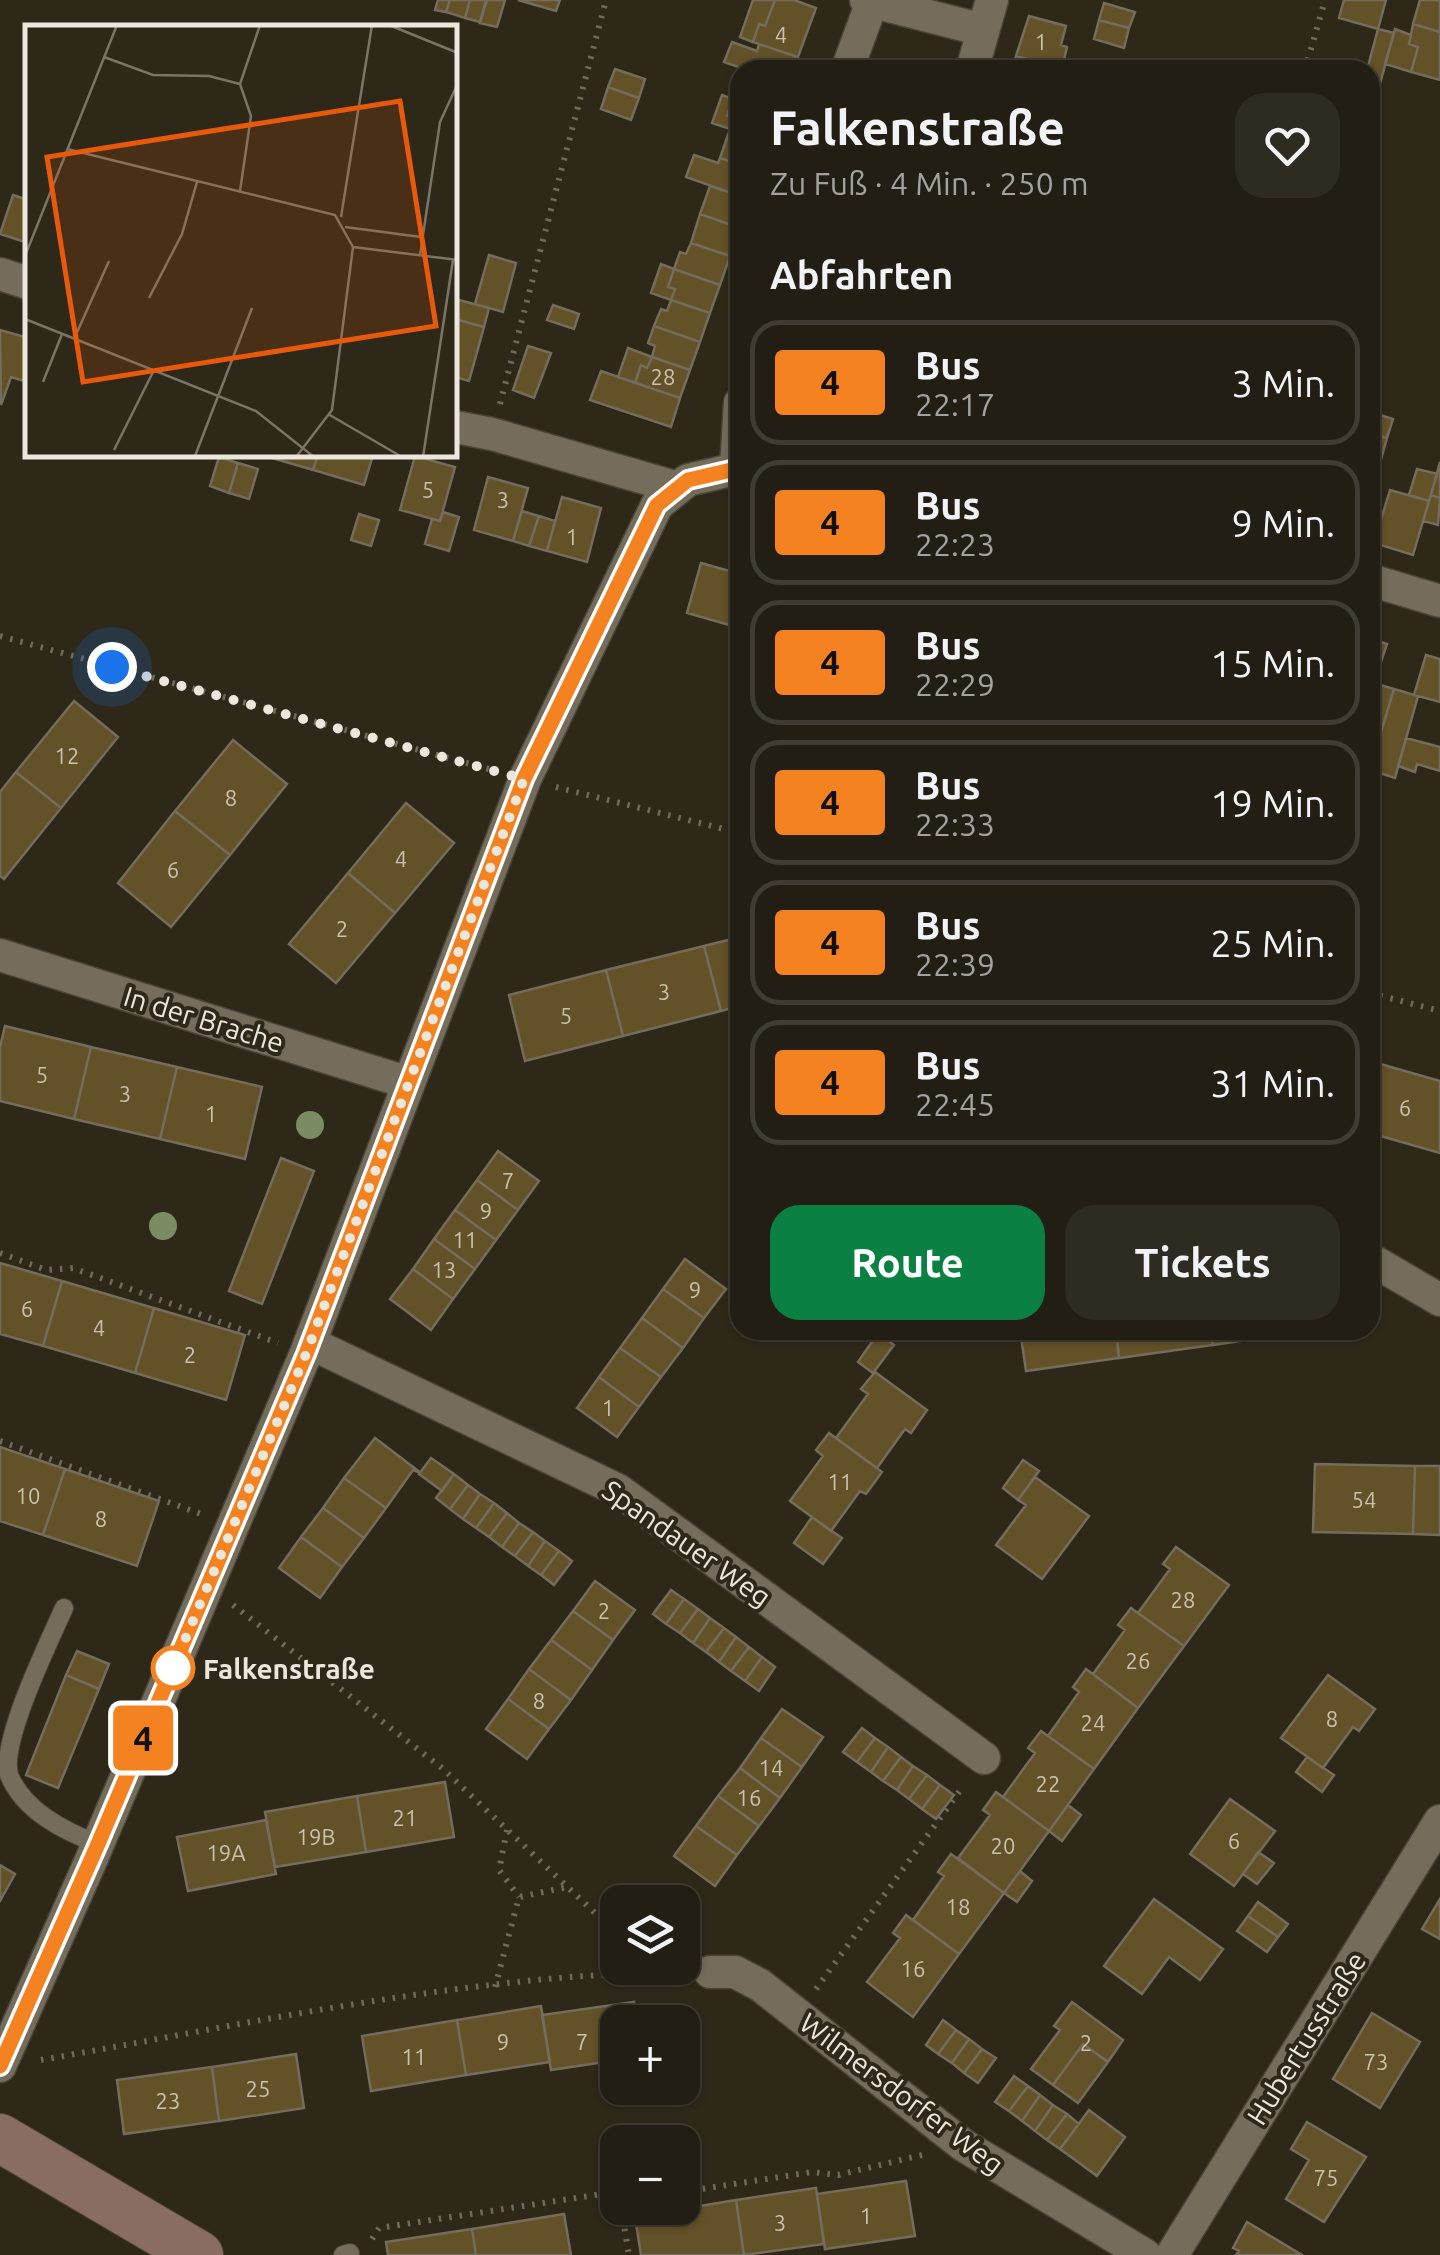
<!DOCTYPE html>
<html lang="de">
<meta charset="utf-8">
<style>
:root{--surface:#221e13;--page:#2e2b21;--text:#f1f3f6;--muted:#a2a2a0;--line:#3f3c33;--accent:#0b8043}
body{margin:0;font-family:Ubuntu,sans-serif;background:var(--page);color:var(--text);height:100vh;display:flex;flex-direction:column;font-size:38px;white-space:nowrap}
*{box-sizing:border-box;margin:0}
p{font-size:32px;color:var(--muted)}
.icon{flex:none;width:55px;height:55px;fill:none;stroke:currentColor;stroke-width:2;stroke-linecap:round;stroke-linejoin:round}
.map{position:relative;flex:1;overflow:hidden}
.sheet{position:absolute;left:730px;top:60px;width:650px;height:1280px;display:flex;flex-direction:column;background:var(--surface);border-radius:30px;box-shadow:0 2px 8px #0004,0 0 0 2px var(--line)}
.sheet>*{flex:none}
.badge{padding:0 20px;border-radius:8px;font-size:35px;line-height:65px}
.controls{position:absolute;left:600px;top:1885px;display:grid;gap:20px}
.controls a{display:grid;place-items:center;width:100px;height:100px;border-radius:20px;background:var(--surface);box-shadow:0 2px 8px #0004,0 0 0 2px var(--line);font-size:50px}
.you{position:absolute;width:50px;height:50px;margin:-25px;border:8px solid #fff;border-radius:50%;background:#1a73e8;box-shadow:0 0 0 15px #1a73e833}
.map>.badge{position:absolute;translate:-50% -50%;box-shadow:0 0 0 5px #fff}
h2{padding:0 40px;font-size:38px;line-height:90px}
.round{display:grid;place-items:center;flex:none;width:105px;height:105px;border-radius:30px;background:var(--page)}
.overview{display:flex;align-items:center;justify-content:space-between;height:170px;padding:0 40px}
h1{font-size:48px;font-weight:700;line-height:75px}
.action{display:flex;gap:20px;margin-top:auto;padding:20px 40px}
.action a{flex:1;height:115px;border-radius:30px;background:var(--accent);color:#fff;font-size:40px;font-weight:700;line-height:115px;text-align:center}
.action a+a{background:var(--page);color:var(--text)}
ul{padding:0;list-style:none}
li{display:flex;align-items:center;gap:30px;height:125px;margin:0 20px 15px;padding:0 20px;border:5px solid var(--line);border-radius:30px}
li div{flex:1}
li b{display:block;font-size:38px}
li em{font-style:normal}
li .badge{min-width:110px;font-weight:700;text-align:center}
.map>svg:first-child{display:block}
.building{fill:#635127;stroke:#746c5c;stroke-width:2.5}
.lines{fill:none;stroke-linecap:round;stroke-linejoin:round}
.lane-casing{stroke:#4a4438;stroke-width:20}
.street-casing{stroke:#4a4438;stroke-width:35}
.secondary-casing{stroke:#4a4438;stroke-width:50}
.path{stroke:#6f6a5d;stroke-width:6;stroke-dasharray:2.5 8;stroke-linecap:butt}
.lane{stroke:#746d5c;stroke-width:18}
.street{stroke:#746d5c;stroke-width:32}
.secondary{stroke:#896d62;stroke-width:48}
.tree{fill:#7b8c62}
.line-casing{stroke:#fff;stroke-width:22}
.line{stroke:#f58220;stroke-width:15}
.walk{stroke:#ebe7dd;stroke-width:10;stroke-dasharray:0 18}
.stop-dot{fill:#fff;stroke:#f58220;stroke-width:5}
.labels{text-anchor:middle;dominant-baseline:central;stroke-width:8;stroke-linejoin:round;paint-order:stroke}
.number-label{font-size:22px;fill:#c9c2b0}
.street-label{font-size:28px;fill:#ebe7dd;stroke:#2e2819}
.stop-label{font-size:28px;font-weight:bold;fill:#ebe7dd;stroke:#2e2819;text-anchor:start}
.inset-road{fill:none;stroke:#7a7467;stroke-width:2.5}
.view{fill:#e8590c;fill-opacity:0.15;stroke:#e8590c;stroke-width:5}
.inset-edge{fill:none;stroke:#ebe7dd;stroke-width:5}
</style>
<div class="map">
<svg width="1440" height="2255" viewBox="0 0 1440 2255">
<rect width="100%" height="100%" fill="#2e2819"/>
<path class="building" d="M438,0h12l-4,12 -11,-2z
M450,0h20l-5,18 -19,-6z
M470,0h16l-6,22 -15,-4z
M487,0h18l-8,27 -17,-4z
M518,0h42l-4,11z
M753,0h22l-10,26 -6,-2 -6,18 -13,-5z
M775,0h19l22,8 -18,49 -45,-15 6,-18 6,2z
M1344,0h42l-8,29 -39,-11z
M1420,0h20v32l-27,-8z
M1104,3l31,9 -6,16 -30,-8z
M1029,16l37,10 -5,19 6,2 -5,21 -46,-12z
M1099,20l30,8 -5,20 -30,-9z
M1413,24l27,8v48l-29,-8 7,-25 -9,-3z
M1378,29l16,4 -16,58 -8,-2v-19h-3z
M1395,29l16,6 -2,9 9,3 -7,25 -26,-8z
M732,42l25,9 2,-7 39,13 -4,13h-47l-23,-8z
M1016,56l46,12 -1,2h-49z
M615,69l30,10 -6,19 -31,-11z
M608,87l31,11 -8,22 -30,-11z
M722,95l11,4 -6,17 6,3 -3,10 -18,-6z
M733,99l7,2v32l-10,-4 3,-10 -6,-3z
M730,129l10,4v32l-20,-7z
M694,155l24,8 2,-5 20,7v31l-54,-19z
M710,186l30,10v32l-40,-14z
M13,195l15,5v43l-28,-9z
M700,214l40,14 -10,28 -39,-13z
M691,243l39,13 -10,29 -46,-16 6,-17 6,2z
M489,255l27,8 -13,49 -28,-8z
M661,264l13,5 -6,18 7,2 -4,11 -20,-7z
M674,269l46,16 -10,28 -39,-13 4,-11 -7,-2z
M455,299l34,9 -5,19 -29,-8z
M671,300l39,13 -10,29 -46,-16 7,-17 6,2z
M553,305l26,9 -5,15 -27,-9z
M455,319l29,8 -15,54 -14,-4z
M654,326l46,16 -10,28 -38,-13 3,-11 -7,-3z
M0,330l28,8v33l-4,10 -13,-4 -10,28z
M528,346l23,7 -17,45 -21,-8z
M628,348l24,9 -5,11 -6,-3 -6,18 -17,-6z
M652,357l38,13 -10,28 -45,-15 6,-18 6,3z
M601,371l79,27 -9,29 -81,-27z
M1377,414l16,5 -6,19 -17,-5z
M1370,433l17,5 -7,25 -10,-3z
M262,455h56l-5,15z
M318,455h55l-9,30 -51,-15z
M415,456l40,11 -15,54 -40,-11z
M219,457l19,6 -9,30 -19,-7z
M1440,462v36l-9,-3z
M238,463l20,6 -9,30 -20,-6z
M1417,469l20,5 -8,27 -20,-6z
M488,477l40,11 -15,53 -39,-11z
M1390,490l39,11 -16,54 -39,-12z
M1431,495l9,3 -2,27 -15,-4z
M562,497l39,11 -14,54 -40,-11z
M522,511l17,5 -10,30 -16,-5z
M443,512l16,5 -10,34 -24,-7 7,-25 8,2z
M359,514l20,6 -8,26 -20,-6z
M539,516l16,5 -8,30 -18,-5z
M701,563l39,11v54l-53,-15z
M1370,638l17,6 -13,39 -4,-1z
M1426,655l14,4v43l-26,-7z
M1374,683l20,6 -12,39 -12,-3v-29z
M1394,689l24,7 -23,82 -25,-8z
M74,701l44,36 -57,71 -45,-36z
M1406,738l34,9v24l-23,-7 -2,8 -17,-6z
M233,740l54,44 -57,71 -55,-44z
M16,772l45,36 -57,71 -4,-3v-84z
M406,803l48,40 -59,70 -47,-40z
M175,811l55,44 -59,72 -53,-44z
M348,873l47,40 -59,70 -47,-39z
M740,937v69l-19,5 -17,-65z
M704,946l17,65 -98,25 -17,-66z
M606,970l17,66 -98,25 -16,-66z
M5,1026l86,21 -17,72 -74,-18v-54z
M91,1047l86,20 -17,72 -86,-20z
M1370,1061l70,20v72l-70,-20z
M177,1067l85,20 -17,72 -85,-20z
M498,1151l41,30 -21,29 -41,-30z
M281,1158l33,13 -52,133 -33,-13z
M477,1180l41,30 -22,30 -41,-30z
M455,1210l41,30 -21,29 -41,-30z
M434,1239l41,30 -22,30 -40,-30z
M685,1259l41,30 -22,29 -41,-29z
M0,1263l62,18 -19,65 -43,-12z
M413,1269l40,30 -22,31 -41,-31z
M62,1281l92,27 -19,65 -92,-27z
M663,1289l41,29 -21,30 -41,-30z
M154,1308l91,27 -19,65 -91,-27z
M642,1318l41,30 -22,29 -41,-29z
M1020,1330h96l3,28 -93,13z
M1116,1330h94l3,15 -94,13z
M1210,1330h96v1l-93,14z
M878,1333l16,12 -21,28 -15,-11z
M620,1348l41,29 -22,30 -40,-30z
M875,1372l52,38 -16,23 -6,-4 -28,39 -41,-30 32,-44 -7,-5z
M599,1377l40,30 -22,30 -40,-29z
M829,1433l53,39 -16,22 -6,-3 -29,40 -41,-30 33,-45 -7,-6z
M375,1438l46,35 -8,-3 -27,38 -42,-30z
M0,1447l65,22 -22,66 -43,-14z
M431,1458l23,16 -12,17 -23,-17z
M1023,1460l16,11 -21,29 -15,-12z
M1315,1464l100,2 -2,68 -100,-2z
M1415,1466h25v69l-27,-1z
M65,1469l94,32 -22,65 -94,-31z
M454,1474l14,11 -18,24 -14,-11z
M1035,1477l54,39 -47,63 -46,-34 30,-40 -8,-5z
M344,1478l42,30 -22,30 -41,-30z
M468,1485l12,9 -17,25 -13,-10z
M480,1494l14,9 -18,25 -13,-9z
M494,1503l13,10 -18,24 -13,-9z
M323,1508l41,30 -22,29 -41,-30z
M507,1513l12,10 -17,24 -13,-10z
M812,1517l30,21 -19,26 -29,-21z
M519,1523l14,9 -18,24 -13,-9z
M533,1532l12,9 -17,25 -13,-10z
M301,1537l41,30 -22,31 -41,-30z
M545,1541l14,10 -18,24 -13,-9z
M1176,1547l53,38 -45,61 -46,-33 32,-44 -7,-5z
M559,1551l13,10 -18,24 -13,-10z
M595,1581l40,29 -22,30 -40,-29z
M671,1590l13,9 -18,25 -13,-10z
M684,1599l14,10 -18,24 -14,-9z
M1131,1608l53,38 -46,62 -45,-34 32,-44 -7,-5z
M698,1609l12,9 -17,25 -13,-10z
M573,1611l40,29 -21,30 -41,-30z
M710,1618l14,10 -18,24 -13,-9z
M724,1628l12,9 -17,25 -13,-10z
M736,1637l13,10 -18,24 -12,-9z
M551,1640l41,30 -21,30 -42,-31z
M749,1647l13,10 -17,24 -14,-10z
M77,1651l32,13 -10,25 -33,-14z
M762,1657l13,10 -16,24 -14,-10z
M529,1669l42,31 -22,29 -41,-30z
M1086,1669l52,39 -44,61 -46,-33 31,-44 -6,-5z
M66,1675l33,14 -41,99 -32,-13z
M1328,1675l47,34 -16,22 -6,-4 -30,41 -42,-30z
M508,1699l41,30 -22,30 -41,-30z
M782,1709l41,28 -21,30 -41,-29z
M862,1728l13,10 -18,24 -14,-10z
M1041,1731l53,38 -45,62 -46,-34 32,-44 -7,-5z
M761,1738l41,29 -22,31 -40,-30z
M875,1738l13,9 -17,25 -14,-10z
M888,1747l13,10 -18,24 -12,-9z
M901,1757l12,9 -16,24 -14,-9z
M1307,1757l27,18 -12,17 -26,-20z
M913,1766l14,9 -18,24 -12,-9z
M740,1768l40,30 -21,28 -41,-30z
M927,1775l13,10 -18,24 -13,-10z
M445,1782l9,55 -88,15 -9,-56z
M940,1785l14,10 -18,24 -14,-10z
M996,1792l53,39 -45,62 -46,-35 32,-43 -7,-5z
M357,1796l9,56 -91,15 -10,-55z
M718,1796l41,30 -22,29 -41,-29z
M1230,1799l45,32 -41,55 -44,-32z
M1068,1805l13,10 -19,26 -13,-10z
M266,1820l10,54 -88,17 -11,-54z
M696,1826l41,29 -22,31 -41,-30z
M1258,1852l16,11 -17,21 -14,-10z
M951,1854l53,39 -45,61 -46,-34 31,-44 -6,-4z
M0,1865l15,9 -15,27z
M1020,1871l12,10 -15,21 -13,-9z
M1154,1899l69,50 -23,31 -31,-23 -27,37 -38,-28z
M1440,1899v40l-18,-10z
M1258,1902l30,22 -10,13 -30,-21z
M906,1915l53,39 -46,63 -46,-35 33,-44 -7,-5z
M1248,1916l30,21 -11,15 -30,-21z
M634,2002l3,20h-19v38l-67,10 -9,-55z
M1072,2002l51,38 -15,22 -25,-18 -30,41 -22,-16 29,-39 -6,-4z
M541,2006l9,56 -84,13 -9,-55z
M1372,2013l48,29 -40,66 -47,-29z
M457,2020l9,55 -95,16 -9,-55z
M943,2020l13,10 -18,24 -12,-9z
M956,2030l13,9 -17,24 -14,-9z
M969,2039l13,10 -18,24 -12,-10z
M1083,2044l25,18 -30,41 -25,-18z
M982,2049l14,9 -18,25 -14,-10z
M296,2054l8,54 -85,13 -7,-54z
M212,2067l7,54 -95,13 -7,-54z
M1014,2076l14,10 -19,25 -14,-9z
M1028,2086l12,9 -18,26 -13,-10z
M1040,2095l13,10 -18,26 -13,-10z
M1053,2105l14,9 -20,26 -12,-9z
M1089,2110l36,27 -28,39 -37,-27z
M1067,2114l12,10 -19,25 -13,-9z
M1307,2122l59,35 -42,65 -38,-23 23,-39 -18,-11z
M906,2181l9,55 -90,13 -8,-55z
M816,2188l8,56 -80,11 -8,-55z
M736,2200l8,55h-103l-6,-38z
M564,2214l7,41h-95l-4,-26z
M1247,2222l55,33h-66l3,-4 -6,-3z
M472,2229l4,26h-88l-2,-13z"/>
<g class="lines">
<defs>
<path id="lane" d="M64,1608c-15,34 -64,133 -55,167 15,36 55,56 89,69
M343,2255l7,-2"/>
<path id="street" d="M866,0l117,30
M847,70l25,-68
M972,70l20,-70
M0,274l28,9
M455,427l37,7 183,53
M736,468l4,-65
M1370,580l70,21
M0,955l409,128
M1370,1259l70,41
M310,1343l308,147 366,268
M710,1972h25l25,13 203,160 182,110
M0,2066l92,-208 214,-505 219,-574 132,-274 31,-25 52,-12
M1172,2255l268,-434"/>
<path id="secondary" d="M0,2138l199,117"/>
</defs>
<use href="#lane" class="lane-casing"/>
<use href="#street" class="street-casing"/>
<use href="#secondary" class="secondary-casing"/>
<path class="path" d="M1305,70l20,-70
M500,404l106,-404
M0,636l496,135
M556,787l184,46
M1370,993l70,18
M0,1253l46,17 27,-2 205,75
M0,1441l201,73
M233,1605l209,163 172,163 2,41
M507,1830l-8,40 20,27
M495,1987l24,-90 49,-10
M816,1989l148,-204
M41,2060c208,-36 429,-86 640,-88
M682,2192l130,-20 26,3 84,-20
M621,2208l8,47
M372,2239l7,-11 223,-34 16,7"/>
<use href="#lane" class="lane"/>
<use href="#street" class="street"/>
<use href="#secondary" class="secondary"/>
</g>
<g class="tree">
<circle cx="310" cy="1125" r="14"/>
<circle cx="163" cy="1226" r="14"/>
</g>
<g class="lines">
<defs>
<path id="line" d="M0,2066l98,-222 208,-490 218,-575 133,-274 31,-25 52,-12"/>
</defs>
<use href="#line" class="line-casing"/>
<use href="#line" class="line"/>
<path class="walk" d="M112,667l412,112 -218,575 -133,314"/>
</g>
<circle class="stop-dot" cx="173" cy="1668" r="20"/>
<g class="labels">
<g class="number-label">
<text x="781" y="34">4</text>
<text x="1041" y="41">1</text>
<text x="663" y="376">28</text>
<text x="428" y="489">5</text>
<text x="503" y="499">3</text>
<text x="572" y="536">1</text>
<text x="67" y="755">12</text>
<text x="231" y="797">8</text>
<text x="401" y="858">4</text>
<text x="173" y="869">6</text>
<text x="342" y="928">2</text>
<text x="664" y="991">3</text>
<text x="566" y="1015">5</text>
<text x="42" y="1074">5</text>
<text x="125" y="1093">3</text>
<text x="1405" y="1107">6</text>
<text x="211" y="1113">1</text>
<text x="508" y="1180">7</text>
<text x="486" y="1210">9</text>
<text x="465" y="1239">11</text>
<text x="444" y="1269">13</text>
<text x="695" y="1289">9</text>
<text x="27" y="1308">6</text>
<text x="99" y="1327">4</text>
<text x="190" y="1354">2</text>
<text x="608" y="1407">1</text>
<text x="840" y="1481">11</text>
<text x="28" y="1495">10</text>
<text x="1364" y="1499">54</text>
<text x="101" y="1518">8</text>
<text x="1183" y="1599">28</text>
<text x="604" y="1610">2</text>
<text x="1138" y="1660">26</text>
<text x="539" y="1700">8</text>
<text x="1332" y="1718">8</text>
<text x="1093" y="1722">24</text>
<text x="771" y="1767">14</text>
<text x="1048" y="1783">22</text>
<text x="749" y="1797">16</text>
<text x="405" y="1817">21</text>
<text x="316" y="1836">19B</text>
<text x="1234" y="1840">6</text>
<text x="1003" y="1845">20</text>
<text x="226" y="1852">19A</text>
<text x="958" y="1906">18</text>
<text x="913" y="1968">16</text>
<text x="503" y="2041">9</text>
<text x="582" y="2041">7</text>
<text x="1086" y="2042">2</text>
<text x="414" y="2056">11</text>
<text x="1376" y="2061">73</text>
<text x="258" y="2088">25</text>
<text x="168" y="2100">23</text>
<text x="1326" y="2177">75</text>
<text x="866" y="2215">1</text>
<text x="780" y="2222">3</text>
</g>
<g class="street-label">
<text transform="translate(204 1019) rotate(17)">In der Brache</text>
<text transform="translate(687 1543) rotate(35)">Spandauer Weg</text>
<text transform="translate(1306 2038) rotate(-58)">Hubertusstraße</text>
<text transform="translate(902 2093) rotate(37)">Wilmersdorfer Weg</text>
</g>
<g class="stop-label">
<text x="203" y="1668">Falkenstraße</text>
</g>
</g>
<g transform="translate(25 25)">
<rect width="432" height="432" fill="#2e2819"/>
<path class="inset-road" d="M364,0l69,28M79,32l49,18 56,1 31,8M215,59l11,32 -11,75M215,59l20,-59M42,124l268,66 18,32M316,192l31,-192M320,202l76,10M328,222l105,13M395,230l20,-133 18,-39M0,231l92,-231M124,273l33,-64 15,-52M0,294l231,92 58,46M49,314l35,-78M18,357l19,-48M303,389l74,43M89,425l39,-78M170,431l57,-148M271,432l36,-47 21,-163M398,432l30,-197"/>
<path class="view" d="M375,76l36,225 -353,56 -36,-225z"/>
<rect width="432" height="432" class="inset-edge"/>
</g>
</svg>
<div class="controls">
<a><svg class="icon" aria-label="layers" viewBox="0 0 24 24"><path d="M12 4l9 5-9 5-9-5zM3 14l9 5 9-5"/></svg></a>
<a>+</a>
<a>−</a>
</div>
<div class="you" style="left:112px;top:667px"></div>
<b class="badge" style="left:143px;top:1738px;background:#f58220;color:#111">4</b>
<section class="sheet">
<div class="overview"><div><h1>Falkenstraße</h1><p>Zu Fuß · 4 Min. · 250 m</p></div><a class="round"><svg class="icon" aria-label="heart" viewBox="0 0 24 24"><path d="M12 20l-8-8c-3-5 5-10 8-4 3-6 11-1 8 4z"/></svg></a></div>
<h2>Abfahrten</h2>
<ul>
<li><span class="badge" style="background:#f58220;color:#111">4</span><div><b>Bus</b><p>22:17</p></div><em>3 Min.</em></li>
<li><span class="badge" style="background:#f58220;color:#111">4</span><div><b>Bus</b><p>22:23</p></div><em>9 Min.</em></li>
<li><span class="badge" style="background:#f58220;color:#111">4</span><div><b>Bus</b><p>22:29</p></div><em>15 Min.</em></li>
<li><span class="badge" style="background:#f58220;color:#111">4</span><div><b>Bus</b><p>22:33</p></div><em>19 Min.</em></li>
<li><span class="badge" style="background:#f58220;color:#111">4</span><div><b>Bus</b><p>22:39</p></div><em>25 Min.</em></li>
<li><span class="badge" style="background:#f58220;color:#111">4</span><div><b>Bus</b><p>22:45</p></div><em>31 Min.</em></li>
</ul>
<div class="action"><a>Route</a><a>Tickets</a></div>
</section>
</div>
